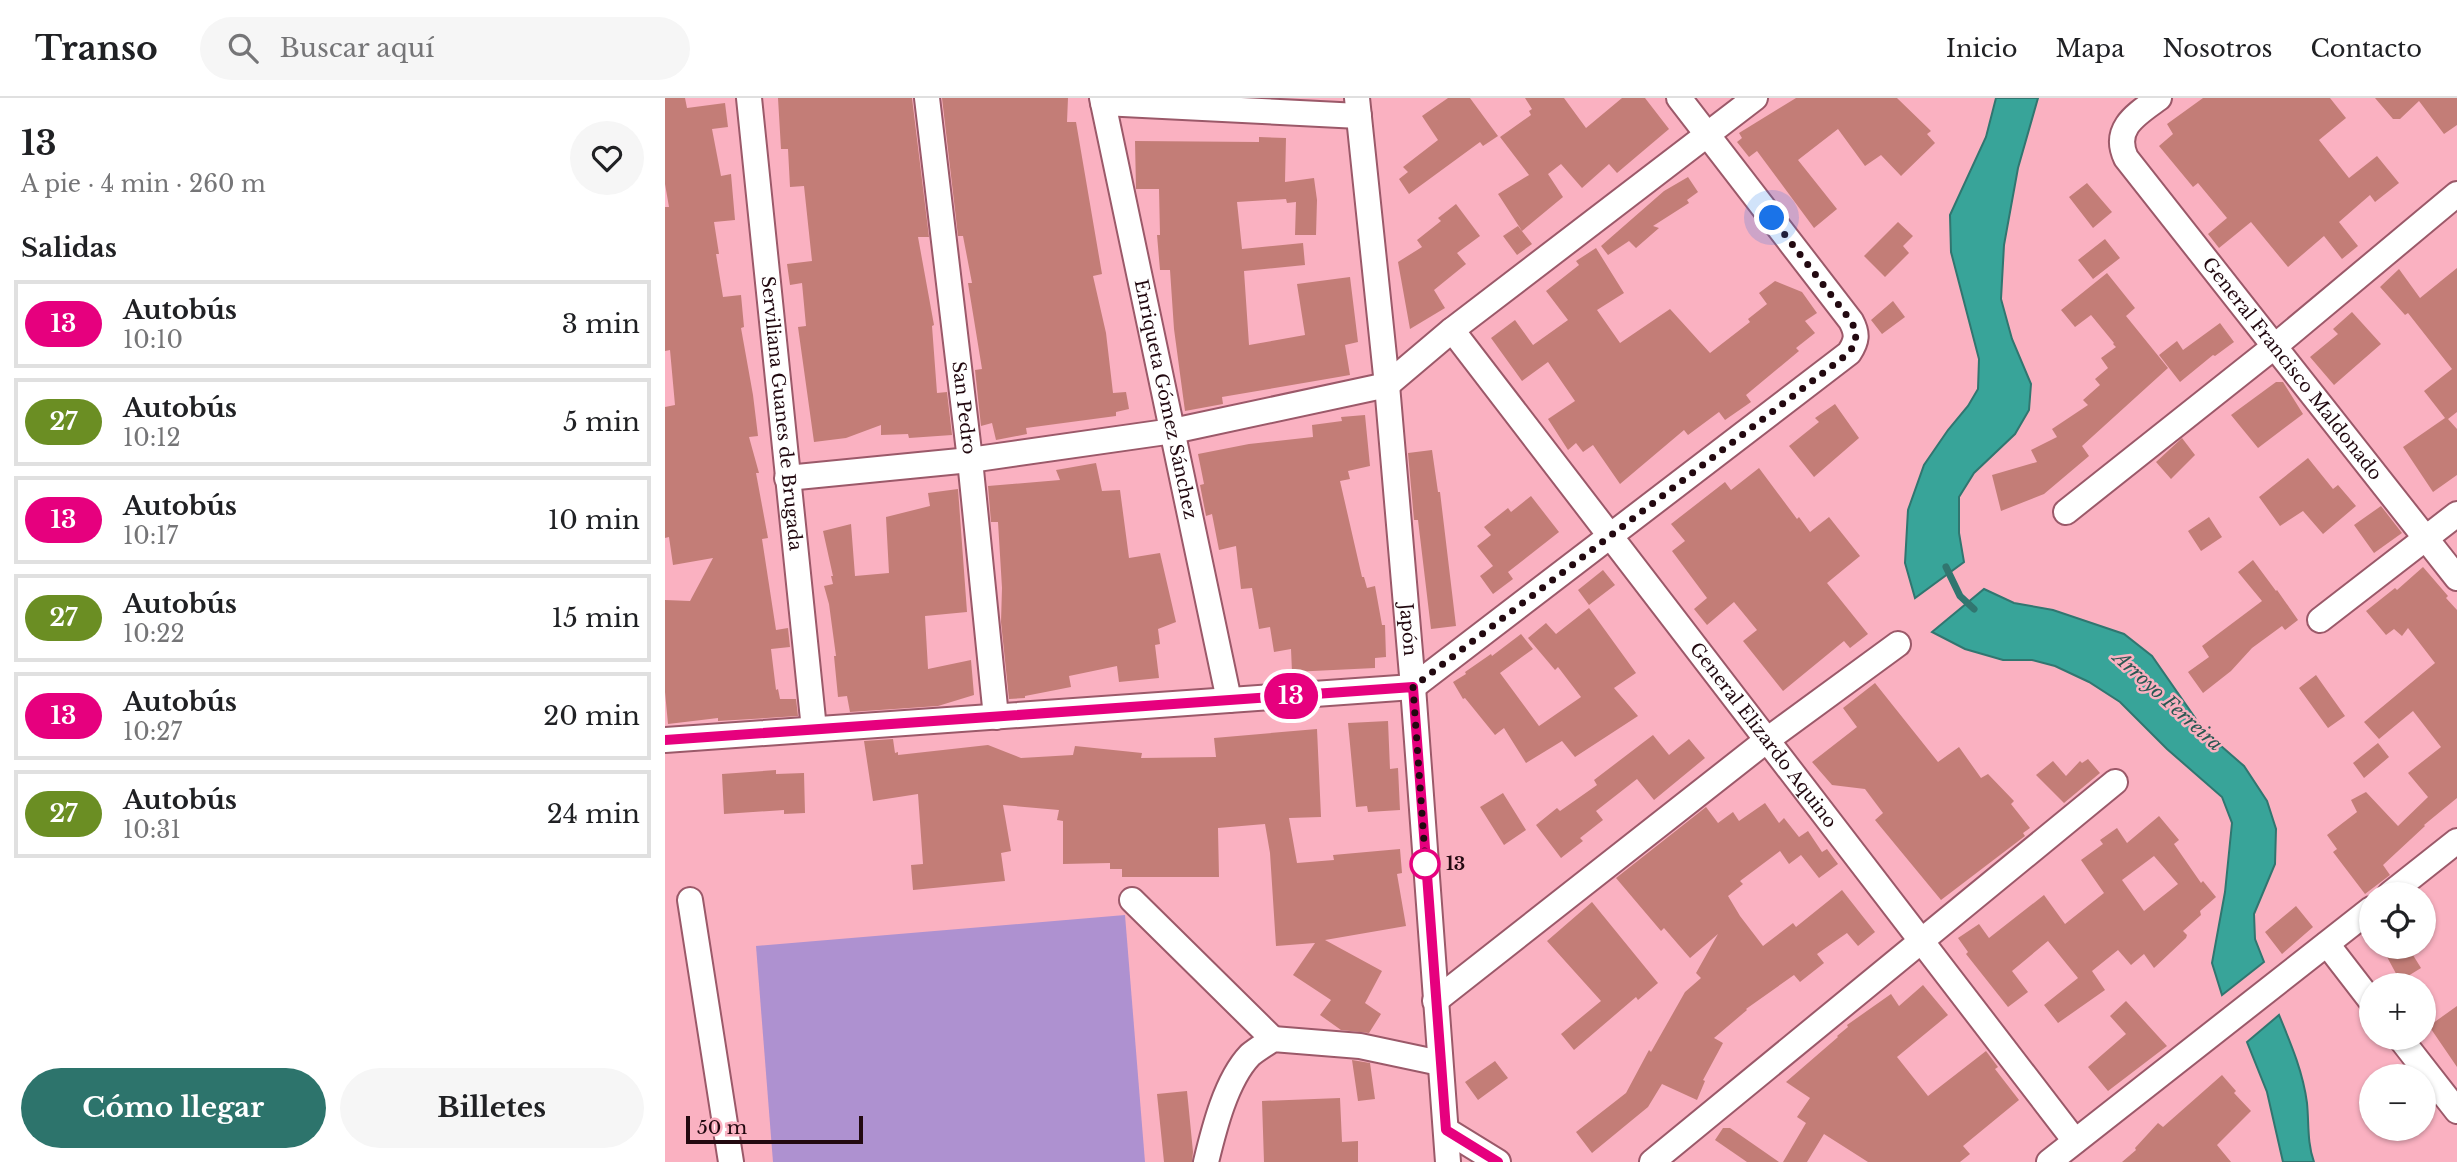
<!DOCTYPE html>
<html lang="es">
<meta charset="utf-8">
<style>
:root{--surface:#fff;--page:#f6f6f6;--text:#202124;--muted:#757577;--line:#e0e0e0;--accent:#2d746c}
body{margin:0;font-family:"Libre Baskerville",serif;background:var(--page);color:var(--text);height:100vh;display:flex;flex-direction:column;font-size:26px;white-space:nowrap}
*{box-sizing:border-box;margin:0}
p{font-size:23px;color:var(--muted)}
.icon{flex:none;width:38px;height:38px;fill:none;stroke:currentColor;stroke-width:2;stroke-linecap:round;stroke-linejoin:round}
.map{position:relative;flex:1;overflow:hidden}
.sheet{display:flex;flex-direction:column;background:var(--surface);width:665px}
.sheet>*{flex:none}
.badge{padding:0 14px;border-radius:23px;font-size:24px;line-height:46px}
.fabs{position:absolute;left:1694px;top:784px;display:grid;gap:14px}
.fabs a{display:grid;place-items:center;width:77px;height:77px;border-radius:50%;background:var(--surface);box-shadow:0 2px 5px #0004;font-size:35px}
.scale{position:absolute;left:21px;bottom:18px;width:177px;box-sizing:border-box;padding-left:7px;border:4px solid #220910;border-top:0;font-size:19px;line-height:24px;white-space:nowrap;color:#220910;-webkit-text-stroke:5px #fab1c1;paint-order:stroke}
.you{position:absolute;width:35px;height:35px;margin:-18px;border:5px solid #fff;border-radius:50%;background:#1a73e8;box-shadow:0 0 0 10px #1a73e833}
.map>.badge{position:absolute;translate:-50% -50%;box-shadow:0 0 0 4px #fff}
h2{padding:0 21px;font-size:26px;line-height:63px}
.round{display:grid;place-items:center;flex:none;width:74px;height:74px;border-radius:37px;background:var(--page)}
.overview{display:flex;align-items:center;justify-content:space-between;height:119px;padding:0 21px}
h1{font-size:33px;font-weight:800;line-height:52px}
.action{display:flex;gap:14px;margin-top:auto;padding:14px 21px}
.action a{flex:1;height:80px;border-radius:42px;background:var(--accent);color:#fff;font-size:28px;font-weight:800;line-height:80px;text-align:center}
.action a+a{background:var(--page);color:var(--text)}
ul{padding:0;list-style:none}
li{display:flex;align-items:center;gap:21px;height:88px;margin:0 14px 10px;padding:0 7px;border:4px solid var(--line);border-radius:0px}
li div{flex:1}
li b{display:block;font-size:26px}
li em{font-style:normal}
li .badge{min-width:77px;font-weight:700;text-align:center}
header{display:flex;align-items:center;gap:42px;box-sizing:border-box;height:98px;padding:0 35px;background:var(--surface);border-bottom:2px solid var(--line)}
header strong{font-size:33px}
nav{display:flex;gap:38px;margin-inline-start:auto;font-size:24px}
.search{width:490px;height:63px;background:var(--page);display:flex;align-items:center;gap:18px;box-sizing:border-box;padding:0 24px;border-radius:38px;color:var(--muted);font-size:26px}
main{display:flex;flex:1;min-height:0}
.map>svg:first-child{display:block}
.green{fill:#ae91d0}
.water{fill:#38a499;stroke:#317670;stroke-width:2}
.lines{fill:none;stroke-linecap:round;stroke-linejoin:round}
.stream{stroke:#317670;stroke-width:7}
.building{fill:#c37d77;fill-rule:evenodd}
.minor-casing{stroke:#9b5969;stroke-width:28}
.minor{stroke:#fff;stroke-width:24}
.line-casing{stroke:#fff;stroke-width:16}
.line{stroke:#e6007e;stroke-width:10}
.walk{stroke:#220910;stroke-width:7;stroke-dasharray:0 12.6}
.stop-dot{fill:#fff;stroke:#e6007e;stroke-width:3.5}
.labels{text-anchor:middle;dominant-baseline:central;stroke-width:5;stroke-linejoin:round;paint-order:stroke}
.street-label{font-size:18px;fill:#220910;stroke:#fab1c1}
.stop-label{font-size:18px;font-weight:bold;fill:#220910;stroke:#fab1c1;text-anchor:start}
.water-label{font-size:19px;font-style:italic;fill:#2a5852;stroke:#fab1c1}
</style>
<header>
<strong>Transo</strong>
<div class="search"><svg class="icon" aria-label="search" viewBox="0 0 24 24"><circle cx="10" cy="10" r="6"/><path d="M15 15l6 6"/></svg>Buscar aquí</div>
<nav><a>Inicio</a><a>Mapa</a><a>Nosotros</a><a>Contacto</a></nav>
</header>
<main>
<section class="sheet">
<div class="overview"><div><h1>13</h1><p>A pie · 4 min · 260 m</p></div><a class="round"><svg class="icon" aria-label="heart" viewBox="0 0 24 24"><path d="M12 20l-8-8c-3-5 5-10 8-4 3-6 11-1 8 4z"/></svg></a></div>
<h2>Salidas</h2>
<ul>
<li><span class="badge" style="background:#e6007e;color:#fff">13</span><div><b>Autobús</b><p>10:10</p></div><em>3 min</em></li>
<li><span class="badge" style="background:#6b8e23;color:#fff">27</span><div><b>Autobús</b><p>10:12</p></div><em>5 min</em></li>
<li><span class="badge" style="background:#e6007e;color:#fff">13</span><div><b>Autobús</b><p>10:17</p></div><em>10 min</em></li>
<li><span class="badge" style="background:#6b8e23;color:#fff">27</span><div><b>Autobús</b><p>10:22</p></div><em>15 min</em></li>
<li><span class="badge" style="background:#e6007e;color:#fff">13</span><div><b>Autobús</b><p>10:27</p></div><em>20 min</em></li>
<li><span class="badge" style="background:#6b8e23;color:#fff">27</span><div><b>Autobús</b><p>10:31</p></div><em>24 min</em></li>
</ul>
<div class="action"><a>Cómo llegar</a><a>Billetes</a></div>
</section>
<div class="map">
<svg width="1792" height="1064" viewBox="0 0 1792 1064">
<rect width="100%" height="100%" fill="#fab1c1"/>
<path class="green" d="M460,817l20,247h-372l-17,-216z"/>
<path class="water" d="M1331,0h42l-20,70 -14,77 -3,54 11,40 19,45 -2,26 -14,24 -41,39 -15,24v36l5,29 -49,36 -10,-35 3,-53 16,-45 24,-35 20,-24 10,-17 1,-30 -28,-107 -1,-37 36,-78z
M1319,491l30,14 39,7 71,24 28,22 53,76 39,34 23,35 9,28 -1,35 -21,50 1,25 9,23 -42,33 -10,-32 13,-71 7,-69 -10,-26 -55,-48 -47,-47 -31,-20 -34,-16 -23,-6h-29l-38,-11 -33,-17z
M1614,917c12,29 24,57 28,88 2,20 0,40 7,59h-31l-16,-70 -20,-50z"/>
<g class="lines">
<path class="stream" d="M1281,469l14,29 14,13"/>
</g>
<path class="building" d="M0,0h20l2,10 38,-5 3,24 -16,2 9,47 10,-2 4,46 -21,2 5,32h-3l7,43 18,-2 3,32 -3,1 12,67 5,41 -9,1 10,36h-3l12,65 -6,1 14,91 12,-2 2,19 -19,2 5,41 2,-1 2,10h16l2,17 -80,5v-3l-50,6 -3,-32v-92l25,1 23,-43 -40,7 -4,-28 -4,1v-131l10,-2 -5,-55 -5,1v-144h4l-4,-23z
M113,0h134l17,139h-11l16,88 -2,1 5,67 10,-1 5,43 -43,3 -1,-4 -27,1v-10l-35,13 -32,4 -16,-115 8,-1 -4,-43 -12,2 -3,-21 25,-3 -8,-75 -14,1 -2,-38h-7z
M277,0h126l-1,24h9l26,152 -9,2 13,57 7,60 13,-1 3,17 -13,3v4l-90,12 1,6 -31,6 -4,-17 -11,3 -6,-56 7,-1 -14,-86h4l-9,-47h-5z
M783,0h22l28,38 -15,10 -3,-4 -71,52 -10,-15 9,-7 -5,-5 35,-27 -16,-24z
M860,0h39l22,30 36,-30h23l24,31 -52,44 -8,-9 -27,24 -21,-24 -13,10 15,23 -41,34 -24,-37 31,-19 -29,-38 31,-22 -2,-4 3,-2z
M1131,0h101l34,33 -4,3 8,9 -34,33 -20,-21 -16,11 -27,-37 -40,31 39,49 -23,19 -57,-77 -8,6 -12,-15 5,-4 -3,-5z
M1538,0h127l16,20 -27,22 30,38 28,-22 22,27 -24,19 -5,-7 -31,27 19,24 -16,13 -18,-23 -36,31 -37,-45 -32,26 -11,-14 19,-16 -29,-35 -5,4 -34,-41 14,-12 -6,-10z
M1710,0h82v27l-13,9 -25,-33 -19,18h-7z
M594,39l27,1 -1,44 29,-4 3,22 -1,35h-21l1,-33 -9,1 -1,-4 -49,3 5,47 61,-6 2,22 -61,6 5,74 56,-10 -8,-51 53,-7 8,65 -13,3 5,30 -128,22 1,7 -38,7 -11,-82 -4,-59h-10l-3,-35h3l-1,-46h-23l-1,-48 124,1z
M1023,79l10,15 -11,8 2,3 -36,23 6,2 -23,20 -7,-7 -21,14 -7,-9 63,-55z
M1422,85l25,29 -19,16 -24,-31z
M791,106l24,32 -23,17 9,11 -32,26 11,18 -35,21 -12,-67 24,-15 -5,-7 24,-19 -3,-3z
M1233,124l15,14 -10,10 6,7 -24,24 -21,-21z
M853,128l14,18 -15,11 -14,-19z
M1440,141l15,19 -27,21 -15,-19z
M931,150l28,45 -27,17 23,33 50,-34 40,44 40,-31 -2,-3 19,-15 -8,-11 16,-12 27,11 15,21 -12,8 10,12 -19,15 3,3 -53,44 5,7 -26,18 -6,-8 -31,23 -4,-5 -64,54 -27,-39 -10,7 -7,-9 -8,7 -20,-31 27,-18 -27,-39 -26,19 -31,-43 24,-18 18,25 35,-25 -22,-29 33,-26 -3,-4z
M1792,170v144l-9,7 9,10v46l-24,17 -30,-45 42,-29 -21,-27 28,-22 -44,-56 -3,2 -25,-28 19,-18 21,29z
M1442,175l28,35 -9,8 42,52 -86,78 7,10 -45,38 -43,17 -9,-36 45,-13 -6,-12 26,-13 -5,-8 36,-24 -5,-5 17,-15 -5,-6 13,-11 -7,-10 15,-11 -3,-3 1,-1 -23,-28 -16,12 -14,-17z
M1228,203l12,16 -23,17 -11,-14z
M1687,214l29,32 -47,41 -24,-28 28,-23 -5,-5z
M1555,225l14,19 -19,14 -2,-1 -33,27 -21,-27 18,-14 6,9z
M1611,284h7l20,32 -45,34 -27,-33z
M1170,306l24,34 -45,39 -25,-31 30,-24 -4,-4z
M700,317l5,51 -22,5 2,8 -10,2 22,96h2l3,11 8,-2 7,39h3l1,32 -11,1v10l-83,4 -1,-23 -17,3 -4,-25 -11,2 -7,-41 -11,1 -5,-43 -17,4 -7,-36 -6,2 -6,-31 4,-1 -6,-30 51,-10 64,-7 -1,-12 30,-4 -1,-4z
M1517,340l13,17 -24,24 -15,-17z
M767,352l6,42h2l16,134 -25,3 -13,-109h-4l-6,-67z
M1643,360l25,31 5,-4 18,21 -33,28 -20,-23 -23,15 -21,-29z
M431,365l6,28 18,-1 9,68 31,-5 16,69 -18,7 2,15 -5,1 4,33 -40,4 -2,-16 -48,10 2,11 -46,9v2l-16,1 -8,-77 1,-34 -4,-66h-7l-3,-36 72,-6 -4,-10z
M1094,370l38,51 2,-2 11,15 19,-15 31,39 -33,27 41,51 -18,14 -6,-7 -61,50 -40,-50 14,-11 -23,-28 -27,23 -13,-16 13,-11 -35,-47 13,-10 -14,-17 54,-42 6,8z
M293,391l9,123 -42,4 3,53 43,-9 3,35 -36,11 -88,6 -3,-16 -9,1 -4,-41h2l-7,-52 -5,-18 9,-2 -2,-8h2l-10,-45 28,-7 4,52 34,-3 -3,-56 44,-11 -2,-13z
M866,398l28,36 -51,40 5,7 -20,15 -13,-18 13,-10 -16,-20 14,-11 -7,-8 24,-19 3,4z
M1716,408l21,27 -28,20 -20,-28z
M1544,419l13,20 -21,14 -13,-20z
M1588,462l23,31 1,-1 21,30 -13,10 -3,-4 -30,22 -21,23 -28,22 -15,-21 21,-15 -7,-11 60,-45 -24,-29z
M1758,469l25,29 -2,2 11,12v188l-33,27 1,1 -42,39 7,10 -25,19 -32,-42 4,-3 -10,-14 30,-23 -6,-12 15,-8 32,34 30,-29 -20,-24 33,-26 -28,-36 -34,28 -15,-17 71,-59 -27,-35 -6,8 -8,-7 -8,6 -20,-24 29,-23 2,2z
M938,472l12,15 -26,20 -11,-15z
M924,510l47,65 -22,15 24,28 -63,41 -13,-16 -36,22 -22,-35 -9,7 -30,-37 -2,1 -10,-17 13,-8 -1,-2 26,-18 1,2 29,-22 12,15 -33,24 39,53 42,-29 -23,-30 -3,3 -27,-32 18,-15 10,11z
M1651,577l29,41 -17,12 -29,-40z
M1210,585l63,79 21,-15 22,31 7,-4 26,27 -3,3 19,24 -7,5 2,3 -84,64 -66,-80 8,-7 -18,-24 -33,-4 -20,-23 45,-35 -14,-19z
M723,623l2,48 8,-1 2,42 -32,2 -1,-6 -11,1 -8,-84z
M652,631l4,88 -32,1 8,45 37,-3 -1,-5 67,-6 2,24 -5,1 9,52 -81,14 57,31 -17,32 16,11 -12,19 -28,-3 -21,-15 11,-15 -38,-25 22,-32 -39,3 -6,-93 -5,-29 -47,4 1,49h-97v-8h-12v-6l-47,1v-43l-6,-1 2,-10 -56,-5 8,46 -10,2 4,28 -92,9 -2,-25 12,-1 -5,-70 -45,7 -9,-60 29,-2 2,14 3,-1v3l90,-10 33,13 52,-3 2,-9 67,7 -1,5 75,-1 -2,-19z
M988,637l16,20 20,-16 16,19 -51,42 -17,-21 -41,32 7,9 -23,18 3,3 -22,17 -25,-33 21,-17 3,3 37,-26 -3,-5z
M1713,645l11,14 -25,21 -11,-15z
M1423,661l12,14 -36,30 -28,-28 17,-14 13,15 14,-15 2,2z
M111,672v4l28,-1 1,40 -21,1v-4l-60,4 -2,-40z
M838,695l23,37 -22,15 -24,-38z
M1100,705l14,20 5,-5 15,19 9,-6 14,21 5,-3 11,15 -19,14 -18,-23 -12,9 -9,-13 -40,30 3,3 -15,12 12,20 23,30 30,-23 3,4 46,-37 33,42 -17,14 -11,-13 -30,21 7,9 -24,19 -6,-7 -48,34 1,1 -33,28 9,5 -20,37 2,1 -8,19 -35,-16 -14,23 -56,46 -16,-21 50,-39 23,-43 2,2 34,-60 16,-14 -5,-5 22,-39 -28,24 -26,-30 -3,3 -45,-53 90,-71 12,16 15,-11 6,9z
M1494,718l20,24 -5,4 27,39 2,-2 13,16 -16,14 1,4 -18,16 4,4 -1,3 -32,30 -10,-14 -13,11 -13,-15 -26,21 13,19 -47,33 -14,-18 34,-27 -30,-37 -36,30 16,21 -20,15 -42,-53 2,-2 -10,-14 21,-14 10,14 55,-43 21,29 39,-31 -23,-33 22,-16 -3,-4 17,-12 10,15zM1489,758l24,28 -34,27 -22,-31z
M927,804l66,81 -20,17 -2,-3 -62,53 -13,-16 40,-33 -54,-60z
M1631,808l17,21 -31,27 -17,-22z
M1735,849h8l13,21 -21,13 -14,-26z
M1258,887l25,30 -51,42 31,39 58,-45 12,16 -3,2 24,31 -56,46 7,8 -10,8h-92l-44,-28 -17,28h-24l23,-39 -9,-6 13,-19 -24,-16 52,-45 -1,-1 11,-9 -1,-2 44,-31 8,12z
M1461,903l41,45 -59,45 -20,-24 38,-33 -16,-18z
M1792,908v61l-28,-41z
M687,962l18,3 5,36 -17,2z
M830,963l13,17 -30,22 -13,-18z
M1557,977l14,16 -2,2 17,18 -34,34 14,17h-109l14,-12 -1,-2 23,-25 5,4z
M522,993l6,61 -1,10h-28l-7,-68z
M675,1000l2,44 16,-1v21h-94l-2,-61z
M1058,1030h7l49,34h-32l-32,-22z"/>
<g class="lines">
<defs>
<g id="minor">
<path id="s1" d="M84,0l65,631"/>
<path id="s2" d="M262,0l43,362 26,257"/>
<path id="s3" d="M437,0l127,602"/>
<path id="s4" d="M692,0l30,287 26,302 35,475"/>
<path id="s5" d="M1494,0c-22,16 -47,30 -33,60l331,420"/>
<path d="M438,5l256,13"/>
<path id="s6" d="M787,232l623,811"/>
<path d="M122,380l183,-18 203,-29 214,-46 65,-55 303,-232"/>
<path d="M1401,414l209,-166 182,-152"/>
<path d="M1655,522l137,-106"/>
<path d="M748,589l436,-334c8,-12 9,-19 2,-32l-172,-223"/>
<path d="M0,642l748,-53"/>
<path d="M1725,796l67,-53"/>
<path d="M25,802l41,262"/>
<path d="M467,802l141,139"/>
<path d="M1662,846l44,57"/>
<path d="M770,903l332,-261 131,-96"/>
<path d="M1735,940l57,73"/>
<path d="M781,1032l52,32"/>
<path d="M541,1064c8,-33 20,-82 44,-107 7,-6 16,-11 23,-16l87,7 80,17"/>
<path d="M987,1064l463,-380"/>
<path d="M1384,1064l322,-253"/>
</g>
</defs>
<use href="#minor" class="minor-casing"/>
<use href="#minor" class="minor"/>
</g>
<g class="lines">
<defs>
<path id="line" d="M0,642l748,-53 33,443 52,32"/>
</defs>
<use href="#line" class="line-casing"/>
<use href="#line" class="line"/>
<path class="walk" d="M760,766l1,6 -13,-183 436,-334c8,-12 9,-19 2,-32l-79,-103"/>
</g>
<circle class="stop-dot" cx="760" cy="766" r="14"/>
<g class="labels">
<g class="street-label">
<text stroke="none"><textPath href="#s5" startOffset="345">General Francisco Maldonado</textPath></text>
<text stroke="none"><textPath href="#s3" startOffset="308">Enriqueta Gómez Sánchez</textPath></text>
<text stroke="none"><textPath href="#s2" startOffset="312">San Pedro</textPath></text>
<text stroke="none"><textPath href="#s1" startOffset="317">Serviliana Guanes de Brugada</textPath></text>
<text stroke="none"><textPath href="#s4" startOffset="534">Japón</textPath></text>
<text stroke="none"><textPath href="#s6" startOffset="511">General Elizardo Aquino</textPath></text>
</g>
<g class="stop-label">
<text x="781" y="766">13</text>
</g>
<g class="water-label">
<text transform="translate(1503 603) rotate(42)">Arroyo Ferreira</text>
</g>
</g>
</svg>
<div class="fabs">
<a><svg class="icon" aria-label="locate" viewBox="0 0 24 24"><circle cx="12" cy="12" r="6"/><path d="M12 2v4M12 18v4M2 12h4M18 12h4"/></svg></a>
<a>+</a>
<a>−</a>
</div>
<div class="scale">50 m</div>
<div class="you" style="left:1107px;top:120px"></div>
<b class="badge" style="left:626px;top:598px;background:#e6007e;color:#fff">13</b>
</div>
</main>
